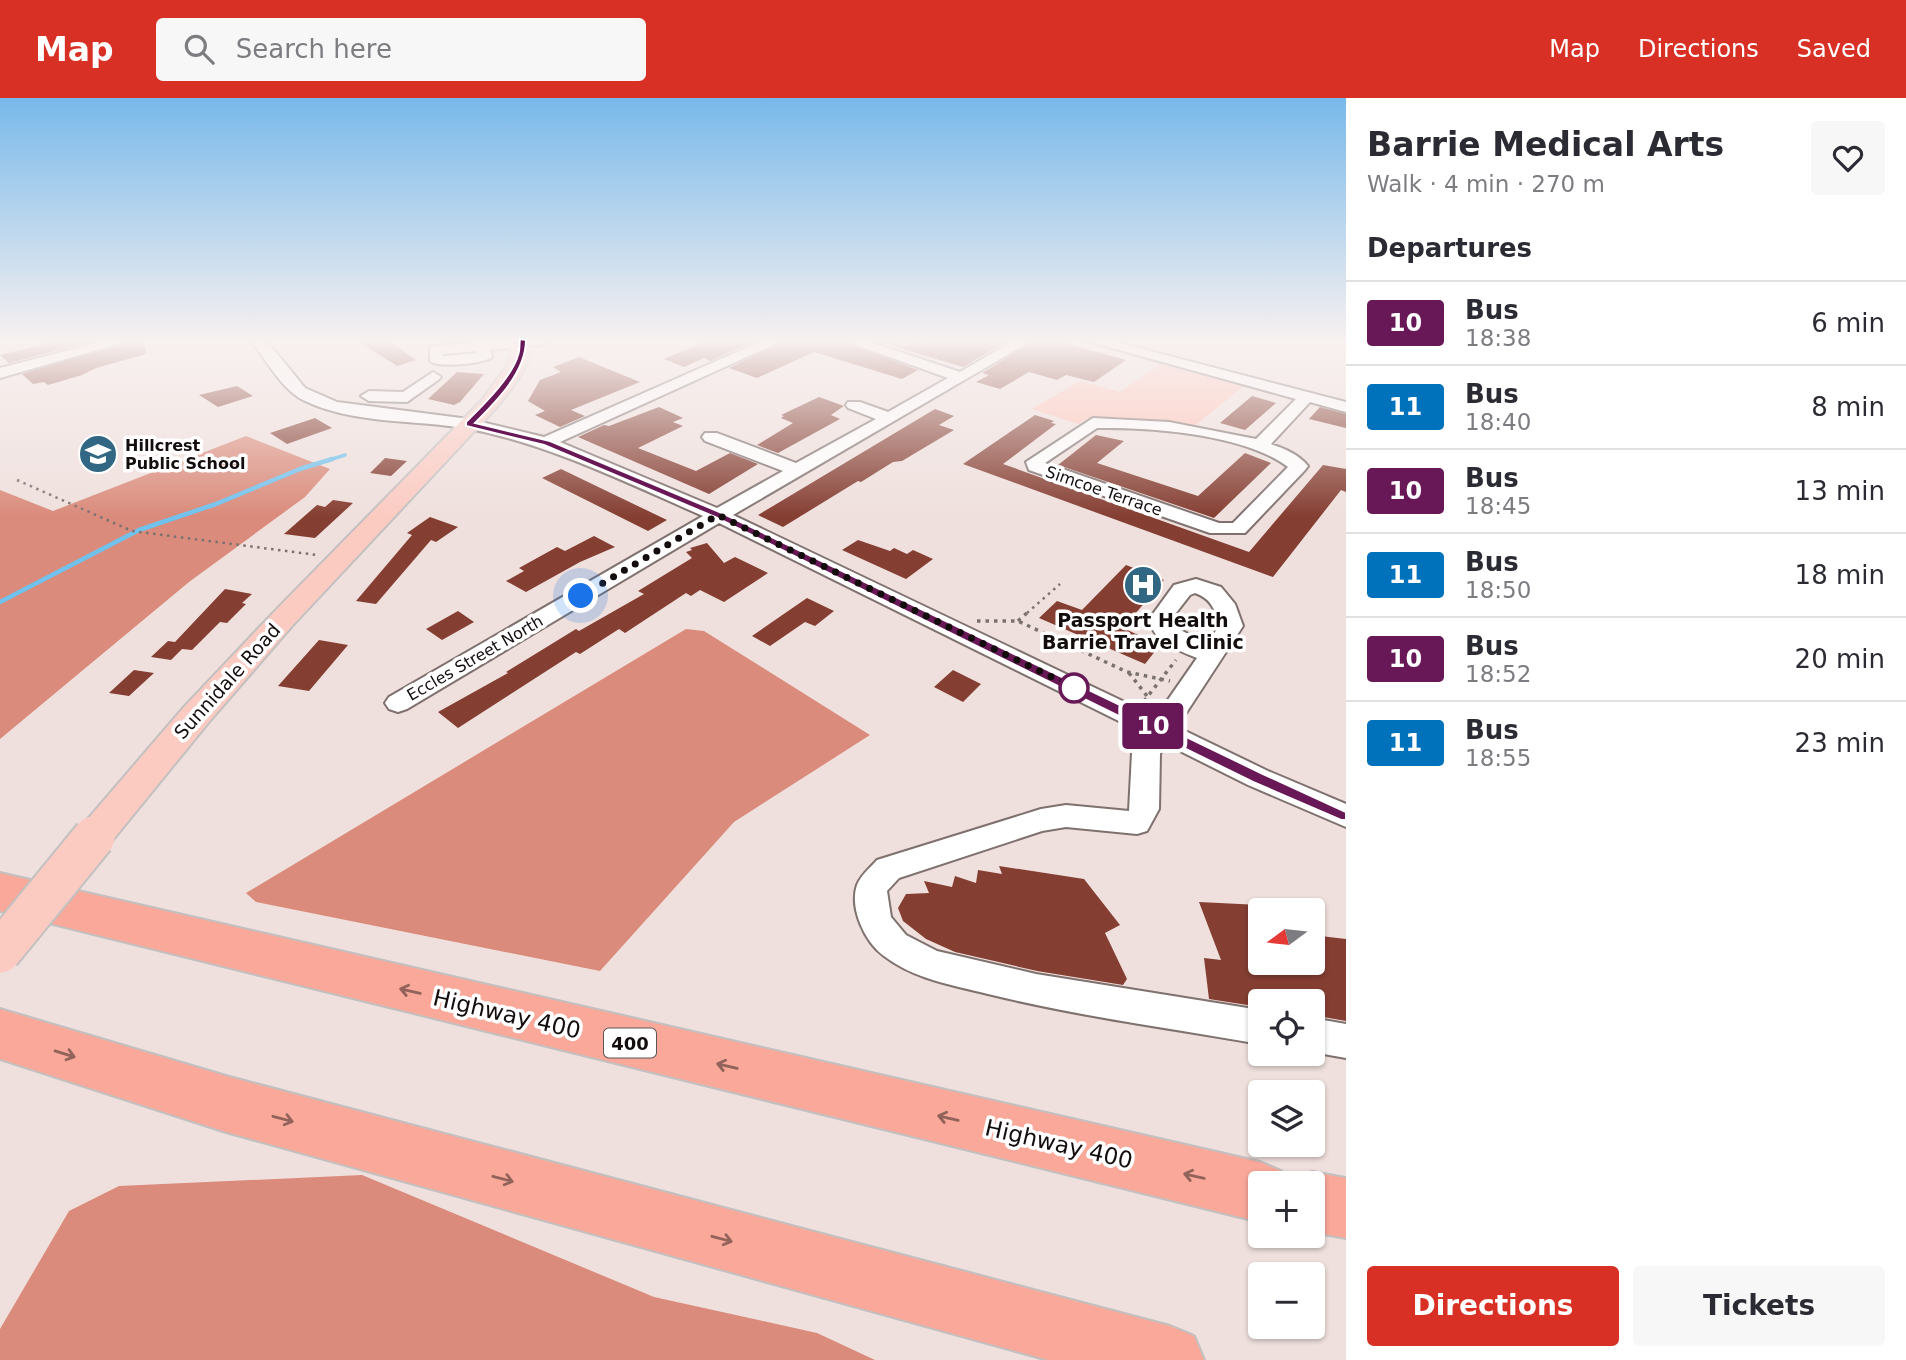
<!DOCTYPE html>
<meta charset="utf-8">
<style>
:root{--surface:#fff;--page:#f7f7f7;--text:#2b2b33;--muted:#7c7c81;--line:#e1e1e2;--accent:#d93025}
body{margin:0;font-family:"DejaVu Sans",sans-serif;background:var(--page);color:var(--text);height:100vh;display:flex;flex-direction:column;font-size:26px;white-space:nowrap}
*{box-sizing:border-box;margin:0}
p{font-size:23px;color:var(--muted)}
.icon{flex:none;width:38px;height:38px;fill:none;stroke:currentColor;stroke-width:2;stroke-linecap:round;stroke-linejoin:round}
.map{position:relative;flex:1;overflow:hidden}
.side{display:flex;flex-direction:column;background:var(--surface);width:560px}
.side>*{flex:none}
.badge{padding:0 14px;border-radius:5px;font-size:24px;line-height:46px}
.needle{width:46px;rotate:255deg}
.controls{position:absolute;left:1248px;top:800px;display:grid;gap:14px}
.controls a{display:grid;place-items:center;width:77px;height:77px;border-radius:7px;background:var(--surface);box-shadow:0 2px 5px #0004;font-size:35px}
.you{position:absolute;width:35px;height:35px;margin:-18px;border:5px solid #fff;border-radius:50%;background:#1a73e8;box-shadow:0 0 0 10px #1a73e833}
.map>.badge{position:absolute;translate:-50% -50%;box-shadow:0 0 0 4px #fff}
h2{padding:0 21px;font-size:26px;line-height:63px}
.round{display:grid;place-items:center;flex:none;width:74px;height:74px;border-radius:7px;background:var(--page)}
.summary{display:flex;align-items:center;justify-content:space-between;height:119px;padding:0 21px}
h1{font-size:33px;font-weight:800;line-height:52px}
.primary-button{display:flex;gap:14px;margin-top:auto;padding:14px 21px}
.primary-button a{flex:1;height:80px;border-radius:7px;background:var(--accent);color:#fff;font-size:28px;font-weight:800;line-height:80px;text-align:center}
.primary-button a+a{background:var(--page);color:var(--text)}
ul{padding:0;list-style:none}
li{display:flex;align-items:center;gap:21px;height:84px;padding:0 21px;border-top:2px solid var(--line)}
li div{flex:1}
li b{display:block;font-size:26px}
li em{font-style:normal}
li .badge{min-width:77px;font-weight:700;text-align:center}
header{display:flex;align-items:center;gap:42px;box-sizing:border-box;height:98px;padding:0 35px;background:var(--accent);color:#fff}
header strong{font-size:33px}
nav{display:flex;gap:38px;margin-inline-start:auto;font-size:24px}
.search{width:490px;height:63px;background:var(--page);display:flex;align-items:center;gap:18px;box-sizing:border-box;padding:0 24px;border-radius:7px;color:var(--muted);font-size:26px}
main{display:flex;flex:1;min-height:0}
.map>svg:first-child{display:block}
.green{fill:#ffc1b4}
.forest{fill:#da8b7b}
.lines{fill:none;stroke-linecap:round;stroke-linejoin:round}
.stream-far1{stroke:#71c1ed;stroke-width:3.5}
.stream{stroke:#71c1ed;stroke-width:4.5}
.building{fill:#853e32}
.minor-casing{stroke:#7e716e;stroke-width:4}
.major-casing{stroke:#c2c0c0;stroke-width:4}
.highway-casing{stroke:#c2c0c0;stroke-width:4}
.path-far1{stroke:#7b7270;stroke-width:2.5;stroke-dasharray:2.5 4.5;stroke-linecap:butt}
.path{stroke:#7b7270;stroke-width:3.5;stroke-dasharray:3.5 5;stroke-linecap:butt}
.minor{fill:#fff;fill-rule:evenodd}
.major{fill:#fbcbc2;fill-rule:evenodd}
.highway{fill:#f9a899;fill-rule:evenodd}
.major-bridge-casing{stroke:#c2c0c0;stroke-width:45;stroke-linecap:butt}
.major-bridge{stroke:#fbcbc2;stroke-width:41}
.oneway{stroke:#92635a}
.line{fill:#681757;stroke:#fff;stroke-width:2}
.walk{stroke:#130e0d;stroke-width:7;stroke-dasharray:0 12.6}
.stop-dot{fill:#fff;stroke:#681757;stroke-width:3.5}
.labels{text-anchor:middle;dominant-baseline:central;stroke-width:7;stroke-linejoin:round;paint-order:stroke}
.far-poi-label{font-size:16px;font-weight:bold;fill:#130e0d;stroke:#fff;text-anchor:start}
.far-street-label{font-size:16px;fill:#130e0d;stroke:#fff}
.shield{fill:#fff;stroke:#5a5656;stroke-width:2}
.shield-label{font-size:18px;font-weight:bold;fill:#130e0d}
.poi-label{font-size:19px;font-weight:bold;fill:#130e0d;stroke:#fff}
.street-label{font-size:19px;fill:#130e0d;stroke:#fff}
.near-street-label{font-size:23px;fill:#130e0d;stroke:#fff}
</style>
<header>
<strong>Map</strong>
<div class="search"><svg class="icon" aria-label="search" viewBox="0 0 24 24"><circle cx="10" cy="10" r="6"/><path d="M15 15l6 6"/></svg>Search here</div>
<nav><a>Map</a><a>Directions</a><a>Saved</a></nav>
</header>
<main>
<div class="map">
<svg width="1346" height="1262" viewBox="0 0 1346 1262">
<rect width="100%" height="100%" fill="#efe0dd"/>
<path class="green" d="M1161,266l83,22 -51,41 -105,-9 -10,6 -46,-15 48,-28 40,11z"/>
<path class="forest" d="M246,338l84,33 -25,28 -116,85 -189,157v-249l53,21z
M686,531l18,2 166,104 -136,87 -134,149 -344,-69 -10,-9z
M362,1077l292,122 163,36 58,27h-875v-31l69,-118 50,-25z"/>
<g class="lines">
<path class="stream-far1" d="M326,363l19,-6"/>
<path class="stream" d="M0,504l139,-72 77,-26 84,-35 32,-10"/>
</g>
<path class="building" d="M62,242h34l-87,23 -9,-8z
M134,242h10l2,14 -50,14 -14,7 -34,10 -4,-3 -11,2 -11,-10z
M356,242h31l29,20 -19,6z
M709,242h48l-47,21 -6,-3 -20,9 -20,-8z
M786,242h54l78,30 -16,9 -88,-27 -57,26 -28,-10z
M873,242h13l19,6 9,-5 12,4v-5h83l-46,27z
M1036,242h17l73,20 -32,22 -28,-7 -9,5 -28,-8 -29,17 -24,-7 13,-7 -7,-2z
M579,259l61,25 -69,28 14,6 -25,11 -25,-12 10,-4 -17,-10 12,-21 21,-8 -8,-5z
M457,274l27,2 -24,28 -6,3 -26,-6z
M237,288l16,10 -35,11 -19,-12z
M1252,298l24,7 -31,27 -25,-7z
M819,299l25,9 -13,9 9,4 -62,34 -21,-8 36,-22 -12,-5 3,-2 -3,-1z
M659,309l24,11 -10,4 10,4 -45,22 58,23 34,-18 28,11 -49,30 -131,-57 26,-12 5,1z
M1320,309l26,7v14l-37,-9z
M935,311l19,7 -15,9 15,5 -52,31 -9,1 -32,20 -3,-1 -75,46 -25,-12z
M1035,317l19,6 -3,2 5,1 -53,40 246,88 74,-87 23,4v23l-5,-2 -68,87 -310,-113z
M315,320l17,10 -45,16 -17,-11z
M1096,337l28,6 -27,22 101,33 47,-43 26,10 -57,55 -156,-53z
M385,360l22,3 -16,15 -21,-3z
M561,371l56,27 50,24 -19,11 -106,-53z
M333,402l20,3 -38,35 -31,-4 33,-29 8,2z
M430,419l28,10 -22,15 -5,-2 -55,64 -20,-3 56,-66 -5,-2z
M594,438l21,11 -35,15 -54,30 -20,-11 18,-10 -5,-3 38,-21 8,4z
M858,442l32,11 4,-3 13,6 6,-4 20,9 -27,20 -64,-29z
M707,445l17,20 11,-6 33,16 -44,29 -24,-12 -9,6 -5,-3 -61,40 -6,-4 -39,25 -4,-2 -118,76 -20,-16 70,-39 -2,-1 70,-43 3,2 65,-37 -6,-3 54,-33 -6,-6 6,-2 -2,-2z
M1126,467l38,15 -41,48 37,17 -15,19 -106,-46 18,-17 25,9z
M225,491l27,5 -10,9 4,1 -19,19 -7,-1 -28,28 -10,-1 -11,11 -20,-3 17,-16 7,1z
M807,500l27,13 -19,15 -10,-4 -35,24 -18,-10z
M458,513l16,11 -32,18 -16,-11z
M319,542l29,5 -39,46 -31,-5z
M134,572l20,3 -25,23 -20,-3z
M953,572l28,14 -18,18 -29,-15z
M999,768l85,13 36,46 -15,8 22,46 -4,6 -86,-14 -82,-19 -29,-13 -23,-18 -5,-13 8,-14 23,-1 -5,-12 28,6 3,-11 21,7 2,-13 24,4z
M1199,804l61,3v57h52v-27l34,4v82l-34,-6v-14h-52v6l-51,-8 -5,-41 17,2z"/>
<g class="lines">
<defs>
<path id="minor" d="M108,242h24l-132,38v-10z
M251,242h15l39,48 32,14 132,17 75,18 220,-97h20l-224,102 157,66 66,-37 -78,-30 -3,-4 3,-4h12l79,30 80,-44 -28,-11 -2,-3 2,-3h12l28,10 60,-34 -106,-38h22l96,32 55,-32h18l-300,175 423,202 41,-59c-19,-8 -46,-16 -47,-40l24,-33 22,-6 25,8 14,17 8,22 -66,101 91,44 78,33v23l-98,-42 -82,-41 -6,10 -1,55 -12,22 -10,3 -71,-7 -24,4 -143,47 -12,13 4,26 15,18 31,16 99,23 224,36v34c-91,-16 -183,-28 -272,-50 -36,-9 -74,-15 -104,-38 -19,-14 -35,-48 -27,-71 4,-10 13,-17 20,-25l164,-51 25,-4 63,6 3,-58 13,-19 -426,-211 -312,186 -9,3 -9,-3 -4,-6 4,-6 314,-181c-76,-33 -152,-71 -233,-87 -54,-10 -117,-4 -167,-29 -21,-11 -38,-41 -52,-60zM1195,495c17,6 20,17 24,33l-12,18 -34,-18 -1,-8 18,-23z
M499,242h54l-13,5 -50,5 2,7c-8,7 -54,11 -62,4v-14zM476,253l1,2 -34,3v-2z
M1083,242h25l238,62v10l-36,-10 -39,42c14,5 27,10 37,22l-3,4 -60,63h-35l-181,-63 -3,-8 67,-44 76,4 87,17 40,-40zM1097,330c54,-1 147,6 191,39l-55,56h-14l-174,-60z
M433,274l8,5 -3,3 -31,22 -38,-1 -8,-5 8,-5 34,1z
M1312,920l34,6v34l-34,-6z"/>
<path id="major" d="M513,242h18c0,28 -19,48 -35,68l-204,218 -84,97 -101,124 -13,5 -13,-5 -6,-10 6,-10 103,-120 88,-93 210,-214 25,-34z"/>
<path id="highway" d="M0,775l1260,289 21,9 5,12h-26v39l-1260,-311z
M0,911l226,67 944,250 24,10 10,24h-156l-822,-228 -226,-73z
M1312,1074l34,6v60l-34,-6v-49h-22z"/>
</defs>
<use href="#minor" class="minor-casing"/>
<use href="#major" class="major-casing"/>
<use href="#highway" class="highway-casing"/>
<path class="path-far1" d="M17,382l115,51 185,24
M1027,515l33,-29"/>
<path class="path" d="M977,523h41l109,51 43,9
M1018,523l11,-10
M1129,575l18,23
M1144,603l32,-41"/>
<use href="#minor" class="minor"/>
<use href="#major" class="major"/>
<use href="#highway" class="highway"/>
<defs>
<path id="major-bridge" d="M0,854l94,-115"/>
</defs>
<use href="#major-bridge" class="major-bridge-casing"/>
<use href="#major-bridge" class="major-bridge"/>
</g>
<defs><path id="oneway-shaft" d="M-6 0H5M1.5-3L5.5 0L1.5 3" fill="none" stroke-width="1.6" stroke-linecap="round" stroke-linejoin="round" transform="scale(1.75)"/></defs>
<g class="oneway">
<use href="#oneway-shaft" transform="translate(410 893) rotate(-167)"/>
<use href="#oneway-shaft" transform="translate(65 956) rotate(17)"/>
<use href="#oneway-shaft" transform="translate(727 968) rotate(-167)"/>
<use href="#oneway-shaft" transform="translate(948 1020) rotate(-167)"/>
<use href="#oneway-shaft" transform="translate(283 1021) rotate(15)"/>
<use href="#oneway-shaft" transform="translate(1194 1078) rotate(-167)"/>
<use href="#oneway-shaft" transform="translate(503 1081) rotate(15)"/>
<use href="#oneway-shaft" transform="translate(722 1141) rotate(15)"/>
</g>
<linearGradient id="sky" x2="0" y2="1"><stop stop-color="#78b9ea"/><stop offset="0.58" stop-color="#f8f1f0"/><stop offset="1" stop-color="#f8f1f0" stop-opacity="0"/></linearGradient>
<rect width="1346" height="419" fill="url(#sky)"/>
<path class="line" d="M520,241l6,1c0,32 -29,61 -51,83l75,18 172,72 541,261 83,38v8h-5l-88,-38 -538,-265 -171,-72 -78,-19v-4c16,-16 46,-45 52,-67 2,-5 1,-11 2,-16z"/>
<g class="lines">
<path class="walk" d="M581,498l137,-81 365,177 -9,-4"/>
</g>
<defs>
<symbol id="school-disc" viewBox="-11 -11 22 22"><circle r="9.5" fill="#326783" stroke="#fff"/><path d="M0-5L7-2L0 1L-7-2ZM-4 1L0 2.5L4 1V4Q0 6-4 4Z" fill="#fff"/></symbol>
<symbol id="hospital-disc" viewBox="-11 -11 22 22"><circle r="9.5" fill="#326783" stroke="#fff"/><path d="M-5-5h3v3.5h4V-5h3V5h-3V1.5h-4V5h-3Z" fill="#fff"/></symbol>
</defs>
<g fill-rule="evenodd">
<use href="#school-disc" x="76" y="334" width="44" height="44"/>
<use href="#hospital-disc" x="1121" y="465" width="44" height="44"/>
</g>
<circle class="stop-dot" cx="1074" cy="590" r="14"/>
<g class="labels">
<g class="far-poi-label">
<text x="125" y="347">Hillcrest<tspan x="125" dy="18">Public School</tspan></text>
</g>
<g class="far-street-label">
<text transform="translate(1104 393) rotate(19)">Simcoe Terrace</text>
<text transform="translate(475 560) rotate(-30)">Eccles Street North</text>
</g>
<rect class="shield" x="604" y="930.5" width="52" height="29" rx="5"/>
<g class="shield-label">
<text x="630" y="945">400</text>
</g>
<g class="poi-label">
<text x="1143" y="522">Passport Health<tspan x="1143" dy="22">Barrie Travel Clinic</tspan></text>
</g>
<g class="street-label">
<text transform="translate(227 583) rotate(-48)">Sunnidale Road</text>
</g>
<g class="near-street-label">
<text transform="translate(507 916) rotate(13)">Highway 400</text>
<text transform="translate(1059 1046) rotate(13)">Highway 400</text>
</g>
</g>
</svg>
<div class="controls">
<a><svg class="needle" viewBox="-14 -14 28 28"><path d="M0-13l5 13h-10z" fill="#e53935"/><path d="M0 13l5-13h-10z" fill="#7c7c81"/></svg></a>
<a><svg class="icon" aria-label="locate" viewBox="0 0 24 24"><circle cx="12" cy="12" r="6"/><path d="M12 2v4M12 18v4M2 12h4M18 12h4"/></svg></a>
<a><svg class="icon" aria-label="layers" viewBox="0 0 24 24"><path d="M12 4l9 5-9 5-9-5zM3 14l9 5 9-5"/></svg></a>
<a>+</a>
<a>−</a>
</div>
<div class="you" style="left:581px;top:498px"></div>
<b class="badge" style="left:1153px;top:628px;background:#681757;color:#fff">10</b>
</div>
<section class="side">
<div class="summary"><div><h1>Barrie Medical Arts</h1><p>Walk · 4 min · 270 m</p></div><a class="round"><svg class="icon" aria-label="heart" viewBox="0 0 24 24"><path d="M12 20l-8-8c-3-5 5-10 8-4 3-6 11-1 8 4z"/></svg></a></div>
<h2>Departures</h2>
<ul>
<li><span class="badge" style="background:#681757;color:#fff">10</span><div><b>Bus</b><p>18:38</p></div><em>6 min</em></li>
<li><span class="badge" style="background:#0072bc;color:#fff">11</span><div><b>Bus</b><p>18:40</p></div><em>8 min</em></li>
<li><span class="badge" style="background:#681757;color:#fff">10</span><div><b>Bus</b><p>18:45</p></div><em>13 min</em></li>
<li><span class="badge" style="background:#0072bc;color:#fff">11</span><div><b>Bus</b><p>18:50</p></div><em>18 min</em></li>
<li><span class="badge" style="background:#681757;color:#fff">10</span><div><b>Bus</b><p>18:52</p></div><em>20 min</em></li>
<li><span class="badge" style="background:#0072bc;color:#fff">11</span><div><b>Bus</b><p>18:55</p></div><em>23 min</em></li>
</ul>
<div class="primary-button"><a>Directions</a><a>Tickets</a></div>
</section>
</main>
